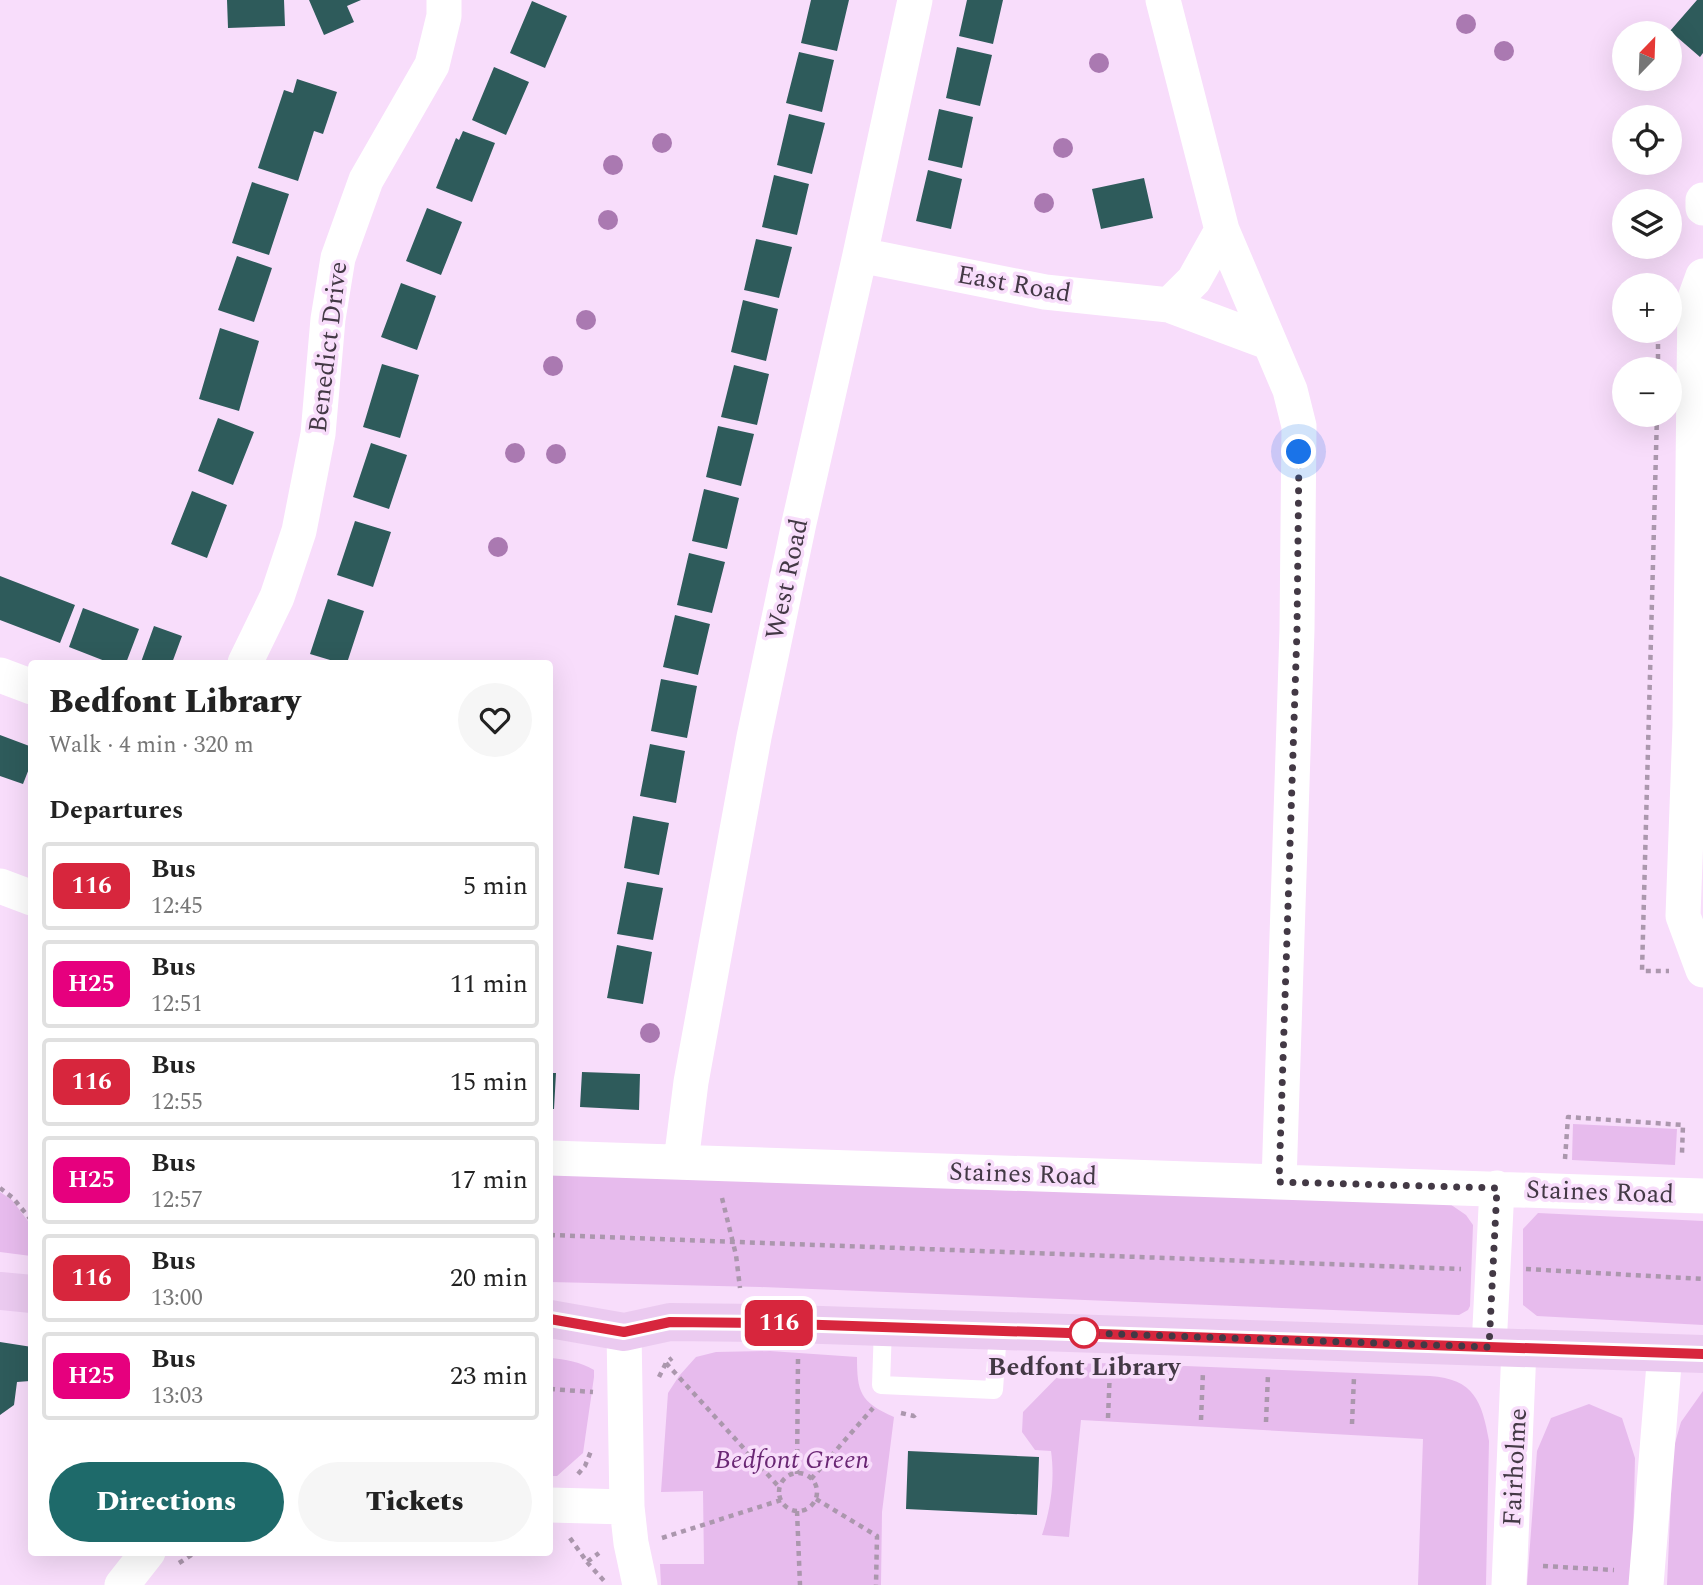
<!DOCTYPE html>
<meta charset="utf-8">
<style>
:root{--surface:#fff;--page:#f6f6f6;--text:#222;--muted:#767676;--line:#e0e0e0;--accent:#1e6a6a}
body{margin:0;font-family:Spectral,serif;background:var(--page);color:var(--text);height:100vh;display:flex;flex-direction:column;font-size:26px;white-space:nowrap}
*{box-sizing:border-box;margin:0}
p{font-size:23px;color:var(--muted)}
.icon{flex:none;width:38px;height:38px;fill:none;stroke:currentColor;stroke-width:2;stroke-linecap:round;stroke-linejoin:round}
.map{position:relative;flex:1;overflow:hidden}
.side{position:absolute;left:28px;top:660px;width:525px;height:896px;display:flex;flex-direction:column;background:var(--surface);border-radius:7px;box-shadow:0 7px 28px #0002}
.side>*{flex:none}
.badge{padding:0 14px;border-radius:10px;font-size:24px;line-height:46px}
.needle{width:46px;rotate:23deg}
.fabs{position:absolute;left:1612px;top:21px;display:grid;gap:14px}
.fabs a{display:grid;place-items:center;width:70px;height:70px;border-radius:50%;background:var(--surface);box-shadow:0 7px 28px #0002;font-size:35px}
.you{position:absolute;width:35px;height:35px;margin:-18px;border:5px solid #fff;border-radius:50%;background:#1a73e8;box-shadow:0 0 0 10px #1a73e833}
.map>.badge{position:absolute;translate:-50% -50%;box-shadow:0 0 0 4px #fff}
h2{padding:0 21px;font-size:26px;line-height:63px}
.round{display:grid;place-items:center;flex:none;width:74px;height:74px;border-radius:37px;background:var(--page)}
.headline{display:flex;align-items:center;justify-content:space-between;height:119px;padding:0 21px}
h1{font-size:33px;font-weight:800;line-height:52px}
.primary-button{display:flex;gap:14px;margin-top:auto;padding:14px 21px}
.primary-button a{flex:1;height:80px;border-radius:42px;background:var(--accent);color:#fff;font-size:28px;font-weight:800;line-height:80px;text-align:center}
.primary-button a+a{background:var(--page);color:var(--text)}
ul{padding:0;list-style:none}
li{display:flex;align-items:center;gap:21px;height:88px;margin:0 14px 10px;padding:0 7px;border:4px solid var(--line);border-radius:7px}
li div{flex:1}
li b{display:block;font-size:26px}
li em{font-style:normal}
li .badge{min-width:77px;font-weight:700;text-align:center}
.map>svg:first-child{display:block}
.green{fill:#e7bbed}
.building{fill:#2e5b5b}
.lines{fill:none;stroke-linecap:round;stroke-linejoin:round}
.path{stroke:#ab97ad;stroke-width:4.5;stroke-dasharray:5 5;stroke-linecap:butt}
.service{stroke:#fff;stroke-width:18}
.minor{stroke:#fff;stroke-width:35}
.primary{stroke:#ebcaf0;stroke-width:38}
.tree{fill:#aa79b1}
.line-casing{stroke:#fff;stroke-width:16}
.line{stroke:#d7263d;stroke-width:10}
.walk{stroke:#433945;stroke-width:7;stroke-dasharray:0 12.6}
.stop-dot{fill:#fff;stroke:#d7263d;stroke-width:3.5}
.labels{text-anchor:middle;dominant-baseline:central;stroke-width:7;stroke-linejoin:round;paint-order:stroke}
.street-label{font-size:26px;fill:#433945;stroke:#f8ddfb}
.stop-label{font-size:26px;font-weight:bold;fill:#433945;stroke:#f8ddfb}
.park-label{font-size:26px;font-style:italic;fill:#6a2774;stroke:#f8ddfb}
</style>
<div class="map">
<svg width="1703" height="1585" viewBox="0 0 1703 1585">
<rect width="100%" height="100%" fill="#f8ddfb"/>
<path class="green" d="M1573,1124l104,5 -2,36 -103,-5z
M550,1171l897,31 19,13 7,10 -3,81 -2,4 -9,5 -699,-28 -210,-5z
M0,1192l12,8 19,25v31l-31,-4z
M1538,1213l165,8v104l-166,-9 -14,-11v-76z
M770,1351l87,6c0,35 3,45 37,60l-12,95 -1,73h-220l-1,-21h44l-1,-73 -42,1 7,-99 11,-17 17,-19 20,-5z
M550,1358c15,1 31,4 44,12v7l-11,76 -26,23h-7z
M1111,1363l319,13c44,3 52,25 59,65l-3,144h-68l5,-146 -342,-19 -12,117 -27,-2c9,-27 13,-56 9,-84l-16,-1 -13,-18 1,-20 47,-48z
M1703,1391v194h-36l6,-135 8,-28z
M1589,1404l33,14 13,40 -3,127h-105l10,-134 14,-33z"/>
<path class="building" d="M227,0h57l1,26 -57,2z
M309,0h52l-14,6 7,16 -30,13z
M811,0h38l-12,51 -36,-8z
M967,0h36l-10,44 -34,-8z
M1697,0h6v53l-3,4 -30,-26z
M532,1l35,15 -22,52 -35,-15z
M957,47l35,8 -12,51 -34,-8z
M799,52l35,8 -12,52 -36,-9z
M494,67l35,15 -23,53 -34,-15z
M297,79l40,13 -14,42 -9,-3 -16,50 -40,-13 26,-78 9,3z
M939,109l34,8 -11,51 -34,-8z
M789,114l36,9 -13,51 -35,-9z
M463,131l32,12 -23,59 -36,-14 20,-50 3,2z
M928,170l34,9 -11,50 -35,-8z
M774,175l35,9 -12,51 -35,-8z
M1144,178l9,40 -52,11 -9,-40z
M252,182l37,12 -20,61 -37,-12z
M427,208l35,14 -21,53 -35,-14z
M756,239l36,8 -13,51 -35,-8z
M237,256l35,12 -18,54 -36,-12z
M401,283l35,13 -19,54 -36,-13z
M743,300l35,9 -12,52 -35,-9z
M220,328l39,13 -20,70 -40,-12z
M382,364l37,11 -19,63 -37,-11z
M734,365l35,9 -12,51 -36,-8z
M218,418l36,14 -21,53 -35,-14z
M718,426l36,8 -13,52 -35,-9z
M371,443l36,12 -18,54 -36,-12z
M704,489l35,9 -12,51 -35,-8z
M192,491l35,14 -20,53 -36,-14z
M355,521l36,11 -18,55 -36,-12z
M689,553l36,9 -13,51 -35,-8z
M0,576l75,29 -15,38 -60,-23z
M328,599l36,12 -17,52h-7l-30,-9z
M83,608l56,21 -13,34h-16l-41,-16z
M675,615l35,9 -12,51 -35,-8z
M154,626l28,10 -10,27 -31,-1z
M661,679l36,7 -10,52 -36,-7z
M0,735l32,12v14l-9,23 -23,-8z
M650,744l35,7 -9,52 -36,-7z
M633,816l36,7 -10,52 -35,-7z
M627,882l36,6 -10,52 -36,-6z
M617,945l35,7 -9,52 -36,-6z
M582,1072l58,2 -1,36 -59,-3z
M550,1073h6l-2,36h-4z
M0,1342l32,5 -2,34 -13,1 -3,23 -14,10z
M908,1451l131,6 -2,58 -131,-6z"/>
<g class="lines">
<path class="path" d="M1658,369v-37
M1657,415l-15,556h27
M1565,1159l3,-42 115,8 -1,28
M0,1188l13,10 19,23
M722,1198l14,57 4,33
M550,1235l911,34
M1526,1269l177,10
M666,1363l114,125
M659,1377l7,-14 6,-5
M550,1389l43,3
M901,1413l13,3 4,-4
M1108,1418l2,-50
M1201,1420l2,-49
M1266,1422l2,-48
M1352,1424l2,-47
M779 1492a19 19 0 1 1 38 0a19 19 0 1 1-38 0Z
M578,1474l7,-8 6,-15
M797,1474l1,-115
M811,1479l62,-71
M816,1499l61,37 -1,49
M797,1511l3,74
M570,1538l17,24 12,-9
M662,1538l119,-38
M587,1562l18,20
M179,1563l17,-11
M1543,1566l71,4"/>
<path class="service" d="M883,1327l-2,58 113,5 4,-59"/>
<path class="minor" d="M1163,0l59,230 68,160 9,36 -2,204 -18,552
M1703,200v8
M860,255l185,37 124,13 99,37
M1703,276l-8,22 -5,428 -7,190 20,54
M1169,305l25,-25 28,-50
M245,663l32,-66 22,-66 19,-97 10,-115 10,-61 28,-78 66,-115 12,-49v-16
M0,675l32,12
M0,886l32,12
M550,1158l1153,38
M681,1162l10,-80 63,-345 45,-214 61,-268 55,-255
M624,1332l3,175 4,36 9,42
M1489,1347l8,-159
M550,1505l77,2
M122,1585l26,-33
M1509,1585l10,-236
M1646,1585l19,-233"/>
<path class="primary" d="M0,1291l32,3
M550,1319l74,13 46,-10 92,1 941,31"/>
</g>
<g class="tree">
<circle cx="1466" cy="24" r="10"/>
<circle cx="1504" cy="51" r="10"/>
<circle cx="1099" cy="63" r="10"/>
<circle cx="662" cy="143" r="10"/>
<circle cx="1063" cy="148" r="10"/>
<circle cx="613" cy="165" r="10"/>
<circle cx="1044" cy="203" r="10"/>
<circle cx="608" cy="220" r="10"/>
<circle cx="586" cy="320" r="10"/>
<circle cx="553" cy="366" r="10"/>
<circle cx="515" cy="453" r="10"/>
<circle cx="556" cy="454" r="10"/>
<circle cx="498" cy="547" r="10"/>
<circle cx="650" cy="1033" r="10"/>
</g>
<g class="lines">
<defs>
<path id="line" d="M550,1319l74,13 46,-10 92,1 941,31"/>
</defs>
<use href="#line" class="line-casing"/>
<use href="#line" class="line"/>
<path class="walk" d="M1084,1333l405,14 8,-159 -218,-6 18,-552 2,-178"/>
</g>
<circle class="stop-dot" cx="1084" cy="1333" r="14"/>
<g class="labels">
<g class="street-label">
<text transform="translate(1014 284) rotate(10)">East Road</text>
<text transform="translate(328 347) rotate(-83)">Benedict Drive</text>
<text transform="translate(787 579) rotate(-78)">West Road</text>
<text transform="translate(1023 1174) rotate(2)">Staines Road</text>
<text transform="translate(1600 1192) rotate(2)">Staines Road</text>
<text transform="translate(1515 1467) rotate(-87)">Fairholme</text>
</g>
<g class="stop-label">
<text x="1084" y="1367">Bedfont Library</text>
</g>
<g class="park-label">
<text x="792" y="1460">Bedfont Green</text>
</g>
</g>
</svg>
<div class="fabs">
<a><svg class="needle" viewBox="-14 -14 28 28"><path d="M0-13l5 13h-10z" fill="#e53935"/><path d="M0 13l5-13h-10z" fill="#767676"/></svg></a>
<a><svg class="icon" aria-label="locate" viewBox="0 0 24 24"><circle cx="12" cy="12" r="6"/><path d="M12 2v4M12 18v4M2 12h4M18 12h4"/></svg></a>
<a><svg class="icon" aria-label="layers" viewBox="0 0 24 24"><path d="M12 4l9 5-9 5-9-5zM3 14l9 5 9-5"/></svg></a>
<a>+</a>
<a>−</a>
</div>
<div class="you" style="left:1299px;top:452px"></div>
<b class="badge" style="left:779px;top:1323px;background:#d7263d;color:#fff">116</b>
<section class="side">
<div class="headline"><div><h1>Bedfont Library</h1><p>Walk · 4 min · 320 m</p></div><a class="round"><svg class="icon" aria-label="heart" viewBox="0 0 24 24"><path d="M12 20l-8-8c-3-5 5-10 8-4 3-6 11-1 8 4z"/></svg></a></div>
<h2>Departures</h2>
<ul>
<li><span class="badge" style="background:#d7263d;color:#fff">116</span><div><b>Bus</b><p>12:45</p></div><em>5 min</em></li>
<li><span class="badge" style="background:#e6007e;color:#fff">H25</span><div><b>Bus</b><p>12:51</p></div><em>11 min</em></li>
<li><span class="badge" style="background:#d7263d;color:#fff">116</span><div><b>Bus</b><p>12:55</p></div><em>15 min</em></li>
<li><span class="badge" style="background:#e6007e;color:#fff">H25</span><div><b>Bus</b><p>12:57</p></div><em>17 min</em></li>
<li><span class="badge" style="background:#d7263d;color:#fff">116</span><div><b>Bus</b><p>13:00</p></div><em>20 min</em></li>
<li><span class="badge" style="background:#e6007e;color:#fff">H25</span><div><b>Bus</b><p>13:03</p></div><em>23 min</em></li>
</ul>
<div class="primary-button"><a>Directions</a><a>Tickets</a></div>
</section>
</div>
